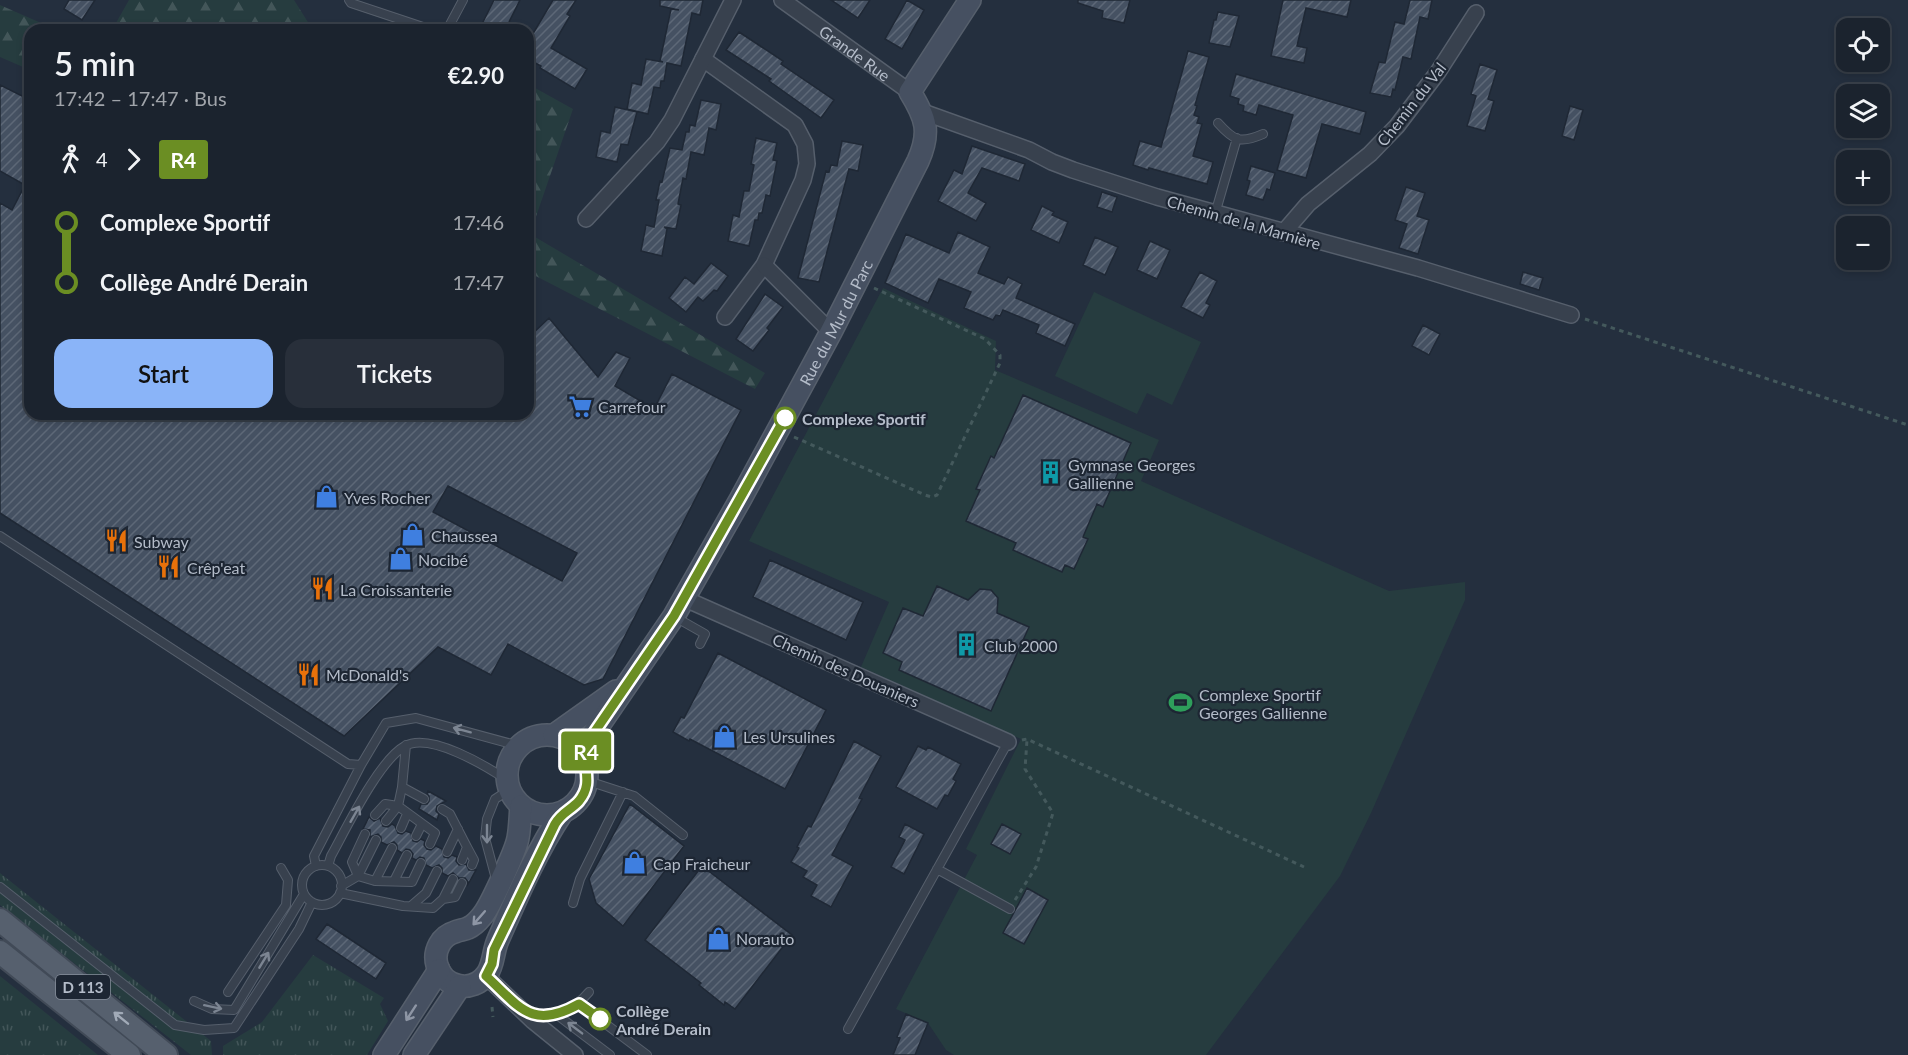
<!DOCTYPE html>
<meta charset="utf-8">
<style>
:root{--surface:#1b232e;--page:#282f3a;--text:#f1f3f6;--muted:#a0a4aa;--line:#39404a;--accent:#8ab4f8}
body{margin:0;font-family:Lato,sans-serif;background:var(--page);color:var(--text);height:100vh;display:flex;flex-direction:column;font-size:22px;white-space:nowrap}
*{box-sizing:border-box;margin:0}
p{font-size:20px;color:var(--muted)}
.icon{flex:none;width:33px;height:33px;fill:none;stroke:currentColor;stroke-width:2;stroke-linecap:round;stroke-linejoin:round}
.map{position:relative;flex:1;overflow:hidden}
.panel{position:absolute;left:24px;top:24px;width:510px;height:396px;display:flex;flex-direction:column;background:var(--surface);border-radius:18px;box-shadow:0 3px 9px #0003,0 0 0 2px var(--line)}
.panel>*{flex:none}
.badge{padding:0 12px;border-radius:4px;font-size:21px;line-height:39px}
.buttons{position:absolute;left:1836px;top:18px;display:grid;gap:12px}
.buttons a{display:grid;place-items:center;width:54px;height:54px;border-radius:12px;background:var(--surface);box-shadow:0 3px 9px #0003,0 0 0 2px var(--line);font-size:30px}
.map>.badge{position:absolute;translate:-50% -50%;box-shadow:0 0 0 3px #fff}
.legs{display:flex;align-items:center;gap:9px;height:66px;padding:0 30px;font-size:20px}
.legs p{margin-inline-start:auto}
.headline{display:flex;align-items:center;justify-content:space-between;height:102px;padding:0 30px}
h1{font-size:33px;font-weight:600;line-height:45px}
.cta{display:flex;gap:12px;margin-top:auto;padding:12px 30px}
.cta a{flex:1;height:69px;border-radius:18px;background:var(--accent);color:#111;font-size:24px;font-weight:600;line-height:69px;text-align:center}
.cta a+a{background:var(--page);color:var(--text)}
ul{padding:0 30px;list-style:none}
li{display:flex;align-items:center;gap:21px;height:60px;font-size:22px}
li i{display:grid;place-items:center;width:9px;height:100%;margin:0 8px;background:currentColor}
li i::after{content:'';width:15px;height:15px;margin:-8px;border:4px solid;border-radius:50%;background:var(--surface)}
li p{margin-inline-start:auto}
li:first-child i{background:linear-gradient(#0000 50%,currentColor 0)}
li:last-child i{background:linear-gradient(currentColor 50%,#0000 0)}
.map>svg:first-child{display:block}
.grass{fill:url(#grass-tufts)}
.forest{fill:url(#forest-firs)}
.green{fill:#263c3f}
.building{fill:url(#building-hatch);stroke:#1f2835;stroke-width:1.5;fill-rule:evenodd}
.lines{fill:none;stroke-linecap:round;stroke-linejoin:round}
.lane-casing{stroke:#565f6c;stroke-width:10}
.street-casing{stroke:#565f6c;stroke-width:18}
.secondary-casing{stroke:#565f6c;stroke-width:24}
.primary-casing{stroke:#414a57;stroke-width:26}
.path{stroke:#44595c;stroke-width:3;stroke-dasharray:4.5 4.5;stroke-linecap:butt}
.lane{stroke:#38414e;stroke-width:8}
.street{stroke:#38414e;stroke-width:15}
.secondary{stroke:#465061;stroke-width:21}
.primary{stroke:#56606e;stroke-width:22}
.oneway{stroke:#7c8592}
.oneway2{stroke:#8e96a5}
.oneway3{stroke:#a1aab7}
.line-1-casing{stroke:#fff;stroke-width:14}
.line-1{stroke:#6b8e23;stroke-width:9}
.stop-1-dot{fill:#fff;stroke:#6b8e23;stroke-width:3}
.labels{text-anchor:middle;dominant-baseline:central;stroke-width:4.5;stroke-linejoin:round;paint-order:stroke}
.shield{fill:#1d2633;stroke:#878f9c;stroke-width:1.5}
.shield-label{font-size:15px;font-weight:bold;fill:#b4bcc9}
.street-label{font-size:16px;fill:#b4bcc9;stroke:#1d2633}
.poi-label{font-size:16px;fill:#b4bcc9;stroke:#1d2633;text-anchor:start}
.stop-label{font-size:16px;font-weight:bold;fill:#b4bcc9;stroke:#1d2633;text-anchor:start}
</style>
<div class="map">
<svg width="1908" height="1055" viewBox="0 0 1908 1055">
<defs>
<pattern id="grass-tufts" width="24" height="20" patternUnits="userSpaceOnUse" patternTransform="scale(1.5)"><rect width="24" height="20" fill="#263c3f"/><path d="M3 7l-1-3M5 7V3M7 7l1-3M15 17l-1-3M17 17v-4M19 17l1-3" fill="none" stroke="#435659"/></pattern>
<pattern id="forest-firs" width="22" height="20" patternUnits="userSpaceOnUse" patternTransform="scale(1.5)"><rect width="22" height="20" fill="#263c3f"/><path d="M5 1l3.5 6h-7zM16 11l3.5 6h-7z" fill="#435659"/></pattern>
<pattern id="building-hatch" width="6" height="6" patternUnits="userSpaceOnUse" patternTransform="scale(1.5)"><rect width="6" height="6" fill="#455162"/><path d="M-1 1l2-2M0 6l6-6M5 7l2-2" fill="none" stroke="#5d6877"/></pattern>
</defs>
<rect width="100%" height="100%" fill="#242f3e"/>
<path class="grass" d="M0,873l211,168 1,14h-21l-191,-150z
M313,955l71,43 -4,6 8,17 -21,34h-144v-9l39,-24z
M0,976l98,79h-98z"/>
<path class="forest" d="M129,0h165l17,27 15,3h-214z
M0,5l57,25h-27v40l-30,-13z
M528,84l45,25 -43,125 235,139 -10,16 -227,-117z"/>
<path class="green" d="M883,288l113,53 -1,29 164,70 -18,41 248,110 76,-9v18l-94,213 -31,63 -134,179h-252l-8,-5 -18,-27 -32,-14 81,-154 -11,-6 55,-110 -160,-72 28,-65 -140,-61z
M1094,292l107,50 -29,63 -25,-12 -10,21 -82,-38z"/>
<path class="building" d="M69,0h26l-13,20 -18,-11z
M494,0h26l-15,30h-26z
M553,0h23l-9,14 3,2 -19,32 36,21 -12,20 -35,-21 1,-2 -13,-7v-17z
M660,0h43l-3,15 -8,-2 -11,53 -14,-3 -3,18h-3l-1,7 -6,-1 -6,27 -21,-5 5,-26 9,2 5,-26 17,3 -3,-1 11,-52 8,1 -19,-4z
M831,0h39l-12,18z
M907,0l17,10 -22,39 -17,-10z
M1078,0h52l-6,23 -22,-5 1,-7 -25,-8z
M1283,0h68l-4,17 -41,-9 -9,38 10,2 -3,15 -33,-7z
M1410,0h22l-4,19 -8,-2 -9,42 -8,-2 -8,33 -2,-1 -2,8 -21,-4 9,-31 6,1 10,-41 9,2z
M1218,12l21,4 -9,31 -21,-4 5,-23h2z
M739,32l44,29 -2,3 53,36 -13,18 -52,-37 2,-2 -45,-29z
M1188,51l21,6 -14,48 2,1 -3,9 5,2 -2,6 5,1 -9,32 20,6 -6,22 -58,-16 -1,2 -15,-5 7,-24 21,6z
M1480,64l17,6 -9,29 6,2 -9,30 -18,-5 9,-30 -5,-2z
M1236,74l130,38 -6,22 -38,-10 -16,54 -29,-8 16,-55 -34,-10 -3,10 -13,-4 1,-5 -6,-2 1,-5 -9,-3z
M0,85l30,15v314h498v-76l21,-20 49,59 18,-25 14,6 -15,28 39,23 18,-35 69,36 -138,269 -19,6 -76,-41 -17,31 -53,-28 -94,89 -344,-223v-310l12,7 13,-25 -25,-14zM448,486l129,67 -15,28 -129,-69z
M701,100l20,4 -5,26 -7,-2 -5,27 -13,-3 -5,27 -3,-1 -5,26 3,1 -5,24 -12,-2 3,2 -5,27 -21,-5 5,-26 8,2 5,-27h-3l4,-19 2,1 8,-34 12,2 4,-18h3l1,-7 5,1z
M1570,106l13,4 -9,30 -12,-4z
M615,107l22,5 -9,33 -7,-1 -4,18 -21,-5 5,-26 9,2z
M756,138l21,5 -4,17 4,1 -7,35 -4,-1 -4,18h-3l-1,7h-3l-6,26 -21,-5 5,-26 6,2 5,-26h5l5,-26 -3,-1z
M842,141l21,4 -5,26 -9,-2 -30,113 -21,-4 28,-107 3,1 2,-7 6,1z
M972,146l53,18 -6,17 -37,-13 -14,25 18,10 -10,18 -38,-20 16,-31 8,4z
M1251,166l24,7 -5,17 -3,-1 -4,11 -17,-5 4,-14 -3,-1z
M1406,187l19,6 -8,23 12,4 -11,34 -19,-6 8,-24 -12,-4z
M1102,192l15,5 -5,15 -15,-5z
M1042,206l12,6 -2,3 16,7 -9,21 -28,-13z
M958,232l32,15 -12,26 26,11 4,-7 14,7 -6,14 59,26 -10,22 -29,-13 3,-8 -36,-15 -3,6 -4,-1 -3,5 -29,-12 7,-16 -32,-13 -11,24 -43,-20 21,-49 43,19z
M1095,237l23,10 -13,28 -22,-10z
M1150,241l20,9 -13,29 -20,-9z
M711,263l17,13 -11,15 -3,-1 -11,11 -5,-4 -12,15 -17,-14 16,-21 9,7z
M1200,272l17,9 -11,22 4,2 -7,13 -22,-11z
M1523,272l20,6 -4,12 -19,-6z
M765,294l18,13 -16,21 2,2 -16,21 -17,-12z
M1423,325l17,9 -11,21 -17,-9z
M1023,395l108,48 -28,64 -6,-3 -14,33 5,2 -14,30 -9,-4 -3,7 -49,-22 3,-7 -50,-22 14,-31 -4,-1 15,-33 3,2z
M770,560l93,42 -17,38 -93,-43z
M937,586l31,14 12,-11 11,1 7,8 -1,15 32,14 -38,84 -92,-41 3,-8 -19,-9 20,-45 20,8z
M718,653l108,57 -41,79 -95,-50 -1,2 -16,-9 8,-15 3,1z
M854,741l27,15 -22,42 3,1 -30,56 21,11 -22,41 -20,-11 6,-11 -14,-8 4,-6 -16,-9 8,-14 -2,-1 11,-21 3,1z
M918,746l8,4 2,-3 33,17 -8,15 3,2 -8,15 -3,-1 -8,14 -41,-22z
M428,791l18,10 -9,5 -1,5 3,3 -2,6 -18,-11 2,-5h6l2,-3v-5l-2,-2z
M630,804l54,42 -61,80 -27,-23 -7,-24z
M369,817l5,4 6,-3 3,8 5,1 4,-3 3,2 3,7 4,1 4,-3 5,2 2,8 4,1 4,-3 4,2 -1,4 3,4 4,1 5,-4 6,3 2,8 4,1 4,-3 5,2 -1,4 3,4 7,-1 3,6h7l-9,16 1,-4 -3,-4h-6l-6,-5 -5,3 -6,-3v-5l-3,-3 -7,3 -6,-3 -2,-7 -4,-1 -4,3 -4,-2 1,-4 -3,-4 -4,-1 -4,4 -5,-3v-5l-3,-3 -7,3 -6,-3v-5l-3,-3 -8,3v-7l-7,-1z
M905,824l19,10 -20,40 -13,-7 14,-27 -6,-3z
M1002,824l19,10 -11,20 -19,-10z
M702,866l90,69 -57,74 -10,-7 -1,3 -25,-20 2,-2 -56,-43z
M1027,888l21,12 -24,44 -21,-11z
M327,924l59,39 -10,16 -60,-40z
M906,1014l22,9 -13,32h-22l7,-17 -3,-1z"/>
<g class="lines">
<defs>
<path id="lane" d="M349,0l2,3 81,27
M447,30l16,-30
M1218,123c16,18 22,21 45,11
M1215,214l22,-76
M0,536l348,228 13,1
M675,617l30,17 -5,10
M406,745l-4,42 22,12
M588,781l46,15 49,39
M402,787l-4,19 37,27 -5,11
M442,809l8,5 17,33 -5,13
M375,815l10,-11 13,2
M386,821l12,-15
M401,828l6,-14
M416,836l6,-12
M467,847l7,13 -2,5
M447,852l11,-23
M302 885a20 20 0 1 1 40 0a20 20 0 1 1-40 0Z
M316,866l-2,-10 47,-91 25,-42 30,-5 103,28
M328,866l3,-10c15,-27 48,-96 74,-110 25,-14 81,20 102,34
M937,869l73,40
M358,876l-6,-14 13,-28
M358,876l18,-36
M496,879l-11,-41 2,-19 8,-20 14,-9
M375,881l37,1 9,-19
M394,881l13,-26
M341,886l17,-10 17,5 17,-33
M0,887l175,138 29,5 30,-2 65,-99 13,-27
M340,893l63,13 30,2 10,-9 10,-20
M443,899l12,-2 7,-14
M573,903l7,-24 43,-87
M411,906l15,-13 11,-22
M228,992l58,-87 2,-25 -7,-12
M194,1001l18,8 22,1 70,-116
M579,1004l68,51
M528,1013c23,9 46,-3 61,-21
M556,1014l54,41
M848,1029l160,-287"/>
<g id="street">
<path id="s1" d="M782,0l128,92"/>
<path d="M703,59l92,66 10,19 2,20 -4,16 -39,85 -39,52"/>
<path d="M923,112l106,38 23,12 21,8 84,27 261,71 153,47"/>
<path d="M586,219l71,-77 15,-22 61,-120"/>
<path d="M1283,233l25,-29 62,-50 27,-28 41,-54 38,-59"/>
<path d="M764,265l67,67"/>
<path d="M683,598l325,144"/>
<path d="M486,976l47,45 42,34"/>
</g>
<g id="secondary">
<circle cx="547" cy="775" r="40"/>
<path d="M554,735l62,-44"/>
<path id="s2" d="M585,760l4,-20 85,-124 66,-116 91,-168 87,-171c13,-29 8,-43 -8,-69l60,-92"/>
<path d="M521,806c-1,10 -1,22 -3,32 -2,12 -28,69 -36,78 -4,5 -9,10 -14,12 -4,2 -9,2 -13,4 -14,4 -22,19 -18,33 6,23 36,29 50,9 7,-10 6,-23 11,-34 19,-43 38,-88 64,-127"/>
<path d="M384,1055l55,-85"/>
<path d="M414,1055l46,-69"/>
</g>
<path id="primary" d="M0,920l166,135
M0,952l129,103"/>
</defs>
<use href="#lane" class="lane-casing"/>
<use href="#street" class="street-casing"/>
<use href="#secondary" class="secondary-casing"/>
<use href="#primary" class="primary-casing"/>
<path class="path" d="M1585,319l323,106
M794,437l131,58 7,2 5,-2 63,-132v-8l-15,-16 -111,-51
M1022,740l5,-1 277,128
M1015,900l21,-33 17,-54 -28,-44 2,-29
M492,1007l1,10"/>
<use href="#lane" class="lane"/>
<use href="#street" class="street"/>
<use href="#secondary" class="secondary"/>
<use href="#primary" class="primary"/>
</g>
<defs><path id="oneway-shaft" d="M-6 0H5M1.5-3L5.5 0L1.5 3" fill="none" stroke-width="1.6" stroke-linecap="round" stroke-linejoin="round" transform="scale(1.5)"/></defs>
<g class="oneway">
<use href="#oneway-shaft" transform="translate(462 730) rotate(-165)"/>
<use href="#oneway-shaft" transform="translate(355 814) rotate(-60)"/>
<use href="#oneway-shaft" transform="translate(487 834) rotate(90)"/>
<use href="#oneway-shaft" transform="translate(264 960) rotate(-59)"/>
<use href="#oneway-shaft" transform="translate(213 1007) rotate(12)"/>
<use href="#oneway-shaft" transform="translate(575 1028) rotate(-143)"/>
</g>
<g class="oneway2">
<use href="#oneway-shaft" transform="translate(479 918) rotate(131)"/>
<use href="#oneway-shaft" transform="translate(411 1013) rotate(123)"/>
</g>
<use class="oneway3" href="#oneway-shaft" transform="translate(121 1018) rotate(-141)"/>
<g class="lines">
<defs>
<path id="line-1" d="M600,1019l-21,-15c-48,27 -60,2 -93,-28l6,-12 2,-14 61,-126c7,-12 16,-14 24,-23 12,-15 7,-26 6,-42 0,-6 3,-13 4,-19l85,-124 111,-198"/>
</defs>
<use href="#line-1" class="line-1-casing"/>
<use href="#line-1" class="line-1"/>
</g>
<defs>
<symbol id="supermarket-bare" viewBox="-9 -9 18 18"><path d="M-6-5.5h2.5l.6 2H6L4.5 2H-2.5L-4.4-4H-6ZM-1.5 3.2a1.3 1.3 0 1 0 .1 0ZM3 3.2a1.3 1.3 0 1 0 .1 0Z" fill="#3f7fe0" stroke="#1d2633" stroke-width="2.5" paint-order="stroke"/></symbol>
<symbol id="building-bare" viewBox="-9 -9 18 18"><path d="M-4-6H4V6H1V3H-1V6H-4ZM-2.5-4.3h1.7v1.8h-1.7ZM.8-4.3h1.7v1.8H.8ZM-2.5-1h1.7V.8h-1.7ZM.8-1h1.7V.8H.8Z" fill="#0f9aa8" stroke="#1d2633" stroke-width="2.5" paint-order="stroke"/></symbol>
<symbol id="shop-bare" viewBox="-9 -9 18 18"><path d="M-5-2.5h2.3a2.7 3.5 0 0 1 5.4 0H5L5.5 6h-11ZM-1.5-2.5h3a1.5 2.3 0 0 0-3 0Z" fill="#3f7fe0" stroke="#1d2633" stroke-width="2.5" paint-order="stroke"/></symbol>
<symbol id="restaurant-bare" viewBox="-9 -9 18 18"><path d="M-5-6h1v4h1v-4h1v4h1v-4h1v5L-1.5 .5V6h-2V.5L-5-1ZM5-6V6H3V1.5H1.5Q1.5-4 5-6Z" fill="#e8710a" stroke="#1d2633" stroke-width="2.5" paint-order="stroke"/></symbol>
<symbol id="stadium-bare" viewBox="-9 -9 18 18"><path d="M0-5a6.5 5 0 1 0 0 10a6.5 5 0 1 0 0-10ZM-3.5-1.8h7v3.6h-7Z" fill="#2e9e5b" stroke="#1d2633" stroke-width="2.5" paint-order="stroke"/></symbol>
</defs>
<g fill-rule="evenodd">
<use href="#supermarket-bare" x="564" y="390" width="33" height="33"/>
<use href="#building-bare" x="1034" y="456" width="33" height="33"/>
<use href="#shop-bare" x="310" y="480" width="33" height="33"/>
<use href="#shop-bare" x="396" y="518" width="33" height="33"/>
<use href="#restaurant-bare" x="100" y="524" width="33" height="33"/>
<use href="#shop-bare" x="384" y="542" width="33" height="33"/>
<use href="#restaurant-bare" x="152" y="550" width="33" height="33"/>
<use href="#restaurant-bare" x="306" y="572" width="33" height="33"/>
<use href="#building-bare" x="950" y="628" width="33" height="33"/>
<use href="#restaurant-bare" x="292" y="658" width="33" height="33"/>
<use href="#stadium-bare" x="1164" y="686" width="33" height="33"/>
<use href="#shop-bare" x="708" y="720" width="33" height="33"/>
<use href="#shop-bare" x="618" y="846" width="33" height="33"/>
<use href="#shop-bare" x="702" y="922" width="33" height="33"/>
</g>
<g class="stop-1-dot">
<circle cx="785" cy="418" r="10"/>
<circle cx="600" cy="1019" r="10"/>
</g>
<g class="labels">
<rect class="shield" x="56" y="975" width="54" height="24" rx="4.5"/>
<g class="shield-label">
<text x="83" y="987">D 113</text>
</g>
<g class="street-label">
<text stroke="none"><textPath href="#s1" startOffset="90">Grande Rue</textPath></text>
<text transform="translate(1411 104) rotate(-52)">Chemin du Val</text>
<text transform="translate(1244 222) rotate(16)">Chemin de la Marnière</text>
<text stroke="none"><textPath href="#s2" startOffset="506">Rue du Mur du Parc</textPath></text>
<text transform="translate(846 670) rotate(24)">Chemin des Douaniers</text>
</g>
<g class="poi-label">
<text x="598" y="406">Carrefour</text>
<text x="1068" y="464">Gymnase Georges<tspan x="1068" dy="18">Gallienne</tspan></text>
<text x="344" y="497">Yves Rocher</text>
<text x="431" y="535">Chaussea</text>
<text x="134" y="541">Subway</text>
<text x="418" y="559">Nocibé</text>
<text x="187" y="567">Crêp'eat</text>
<text x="340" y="589">La Croissanterie</text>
<text x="984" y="645">Club 2000</text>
<text x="326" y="674">McDonald's</text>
<text x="1199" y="694">Complexe Sportif<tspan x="1199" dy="18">Georges Gallienne</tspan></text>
<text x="743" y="736">Les Ursulines</text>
<text x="653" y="863">Cap Fraicheur</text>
<text x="736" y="938">Norauto</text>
</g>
<g class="stop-label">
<text x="802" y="418">Complexe Sportif</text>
<text x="616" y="1010">Collège<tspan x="616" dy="18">André Derain</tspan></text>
</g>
</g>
</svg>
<div class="buttons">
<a><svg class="icon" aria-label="locate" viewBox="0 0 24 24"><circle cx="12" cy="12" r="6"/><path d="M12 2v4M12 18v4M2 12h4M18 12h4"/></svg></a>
<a><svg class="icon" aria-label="layers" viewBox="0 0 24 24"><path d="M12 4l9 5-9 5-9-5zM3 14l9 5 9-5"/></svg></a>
<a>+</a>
<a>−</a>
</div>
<b class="badge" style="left:586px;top:751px;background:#6b8e23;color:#fff">R4</b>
<section class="panel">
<div class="headline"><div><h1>5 min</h1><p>17:42 – 17:47 · Bus</p></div><b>€2.90</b></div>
<div class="legs"><svg class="icon" aria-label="walk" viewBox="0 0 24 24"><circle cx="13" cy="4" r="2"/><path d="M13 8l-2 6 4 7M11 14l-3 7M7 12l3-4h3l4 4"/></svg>4<svg class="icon" aria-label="forward" viewBox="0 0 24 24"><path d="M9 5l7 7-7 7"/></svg><b class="badge" style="background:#6b8e23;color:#fff">R4</b></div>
<ul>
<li><i style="color:#6b8e23"></i><b>Complexe Sportif</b><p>17:46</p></li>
<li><i style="color:#6b8e23"></i><b>Collège André Derain</b><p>17:47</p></li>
</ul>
<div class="cta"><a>Start</a><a>Tickets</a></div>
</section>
</div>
